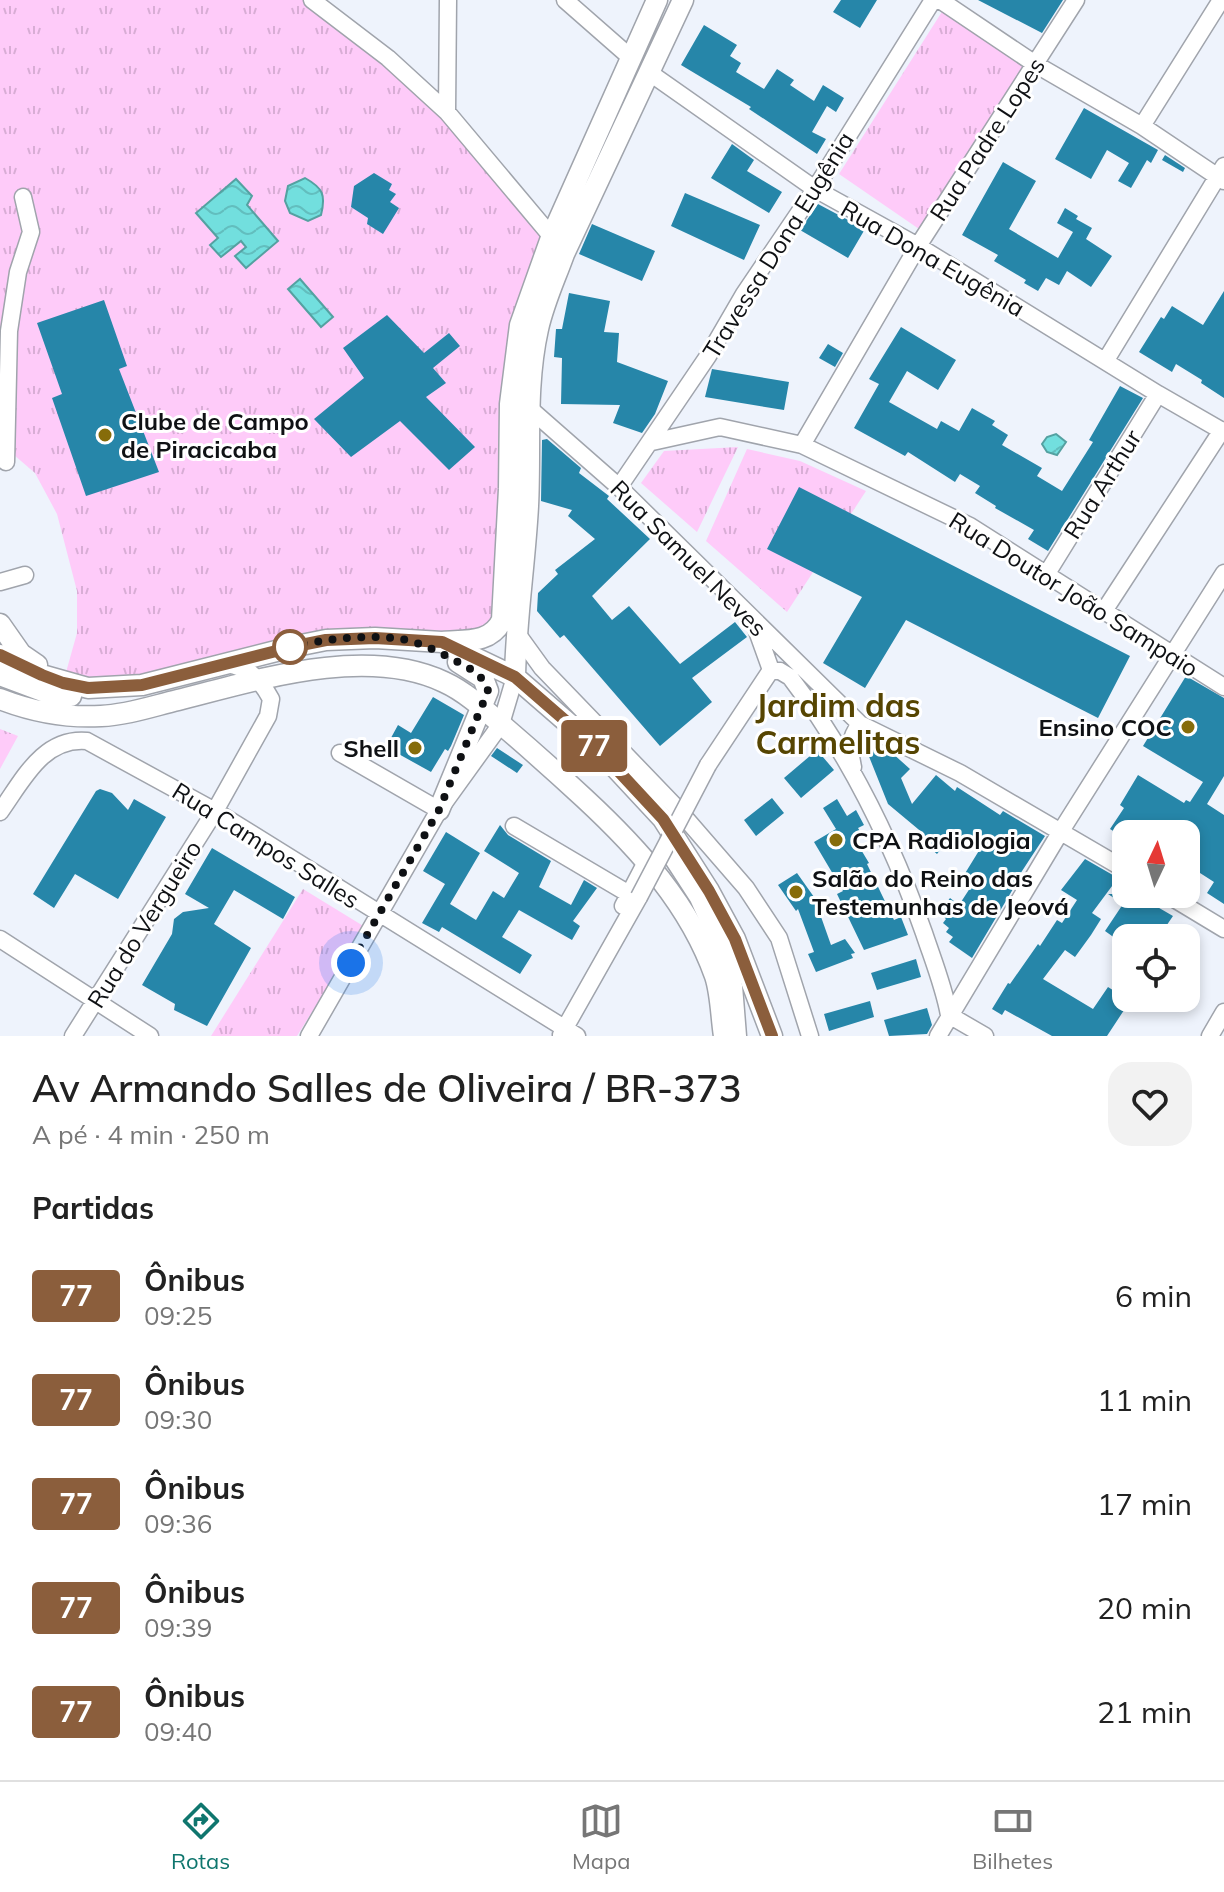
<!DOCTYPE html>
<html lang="pt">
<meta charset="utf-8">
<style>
:root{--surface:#fff;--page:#f2f2f2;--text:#222;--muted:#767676;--line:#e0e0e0;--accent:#0f766e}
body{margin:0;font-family:Mulish,sans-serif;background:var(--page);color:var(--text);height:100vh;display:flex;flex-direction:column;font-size:30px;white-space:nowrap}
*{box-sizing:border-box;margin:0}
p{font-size:26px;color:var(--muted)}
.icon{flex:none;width:44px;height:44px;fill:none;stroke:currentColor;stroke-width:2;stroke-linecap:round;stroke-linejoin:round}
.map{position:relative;height:1036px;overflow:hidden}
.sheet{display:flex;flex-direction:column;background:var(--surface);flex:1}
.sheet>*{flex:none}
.badge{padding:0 16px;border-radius:6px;font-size:28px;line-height:52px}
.needle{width:52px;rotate:4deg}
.controls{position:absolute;left:1112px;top:820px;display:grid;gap:16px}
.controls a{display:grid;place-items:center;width:88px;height:88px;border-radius:16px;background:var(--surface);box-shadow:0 4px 12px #0003;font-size:40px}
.you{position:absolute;width:40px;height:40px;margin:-20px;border:6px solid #fff;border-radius:50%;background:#1a73e8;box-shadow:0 0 0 12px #1a73e833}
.map>.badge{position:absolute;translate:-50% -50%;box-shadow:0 0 0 4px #fff}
h2{padding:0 32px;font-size:30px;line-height:72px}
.round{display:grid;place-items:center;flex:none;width:84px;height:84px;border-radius:24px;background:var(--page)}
.head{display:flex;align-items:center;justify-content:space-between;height:136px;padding:0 32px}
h1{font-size:38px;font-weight:600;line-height:60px}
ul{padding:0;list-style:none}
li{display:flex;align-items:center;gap:24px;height:104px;padding:0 32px}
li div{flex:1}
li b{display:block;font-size:30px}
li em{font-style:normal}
li .badge{min-width:88px;font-weight:700;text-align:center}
.menu{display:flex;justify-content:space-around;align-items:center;height:112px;border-top:2px solid var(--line);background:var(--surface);font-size:22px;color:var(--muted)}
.menu a{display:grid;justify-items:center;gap:4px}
.menu .selected{color:var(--accent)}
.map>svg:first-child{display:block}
.park{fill:url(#park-tufts)}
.water{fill:url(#water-waves);stroke:#54a1a1;stroke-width:2}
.building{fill:#2686a9}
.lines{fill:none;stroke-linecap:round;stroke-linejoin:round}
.minor-casing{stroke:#a0a4ac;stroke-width:19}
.major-casing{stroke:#a0a4ac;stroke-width:23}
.minor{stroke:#fff;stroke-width:16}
.major{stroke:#fff;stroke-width:20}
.minor-bridge-casing{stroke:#a0a4ac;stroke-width:19;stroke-linecap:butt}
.minor-bridge{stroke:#fff;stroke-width:16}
.line-casing{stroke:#fff;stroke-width:18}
.line{stroke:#8b5e3c;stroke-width:12}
.walk{stroke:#0f1114;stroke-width:8;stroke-dasharray:0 14.4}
.poi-dot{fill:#866c0a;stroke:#fff;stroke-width:3}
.stop-dot{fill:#fff;stroke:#8b5e3c;stroke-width:4}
.labels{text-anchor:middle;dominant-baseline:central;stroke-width:6;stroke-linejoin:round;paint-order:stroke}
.street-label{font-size:24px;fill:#0f1114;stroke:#fff}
.poi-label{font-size:24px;font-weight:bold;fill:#0f1114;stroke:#fff;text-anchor:start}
.district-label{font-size:32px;font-weight:bold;fill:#564502;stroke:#fff}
</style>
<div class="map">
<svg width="1224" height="1036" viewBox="0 0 1224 1036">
<defs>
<pattern id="park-tufts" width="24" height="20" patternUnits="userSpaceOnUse" patternTransform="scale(2)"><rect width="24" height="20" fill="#fecbf9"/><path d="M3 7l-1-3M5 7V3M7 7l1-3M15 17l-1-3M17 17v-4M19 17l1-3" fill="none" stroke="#d8add5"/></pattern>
<pattern id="water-waves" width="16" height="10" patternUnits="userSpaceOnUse" patternTransform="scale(2)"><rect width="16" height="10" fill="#72dfde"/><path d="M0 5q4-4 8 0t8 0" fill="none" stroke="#62bebe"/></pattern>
</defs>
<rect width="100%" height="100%" fill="#eef3fc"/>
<path class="park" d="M0,0h312l76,58 164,177 -55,397 -122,6 -233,47 -79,-2 14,-50v-42l-20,-77 -22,-41 -21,-18 -14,1z
M945,7l83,57 -109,165 -80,-55z
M738,447l-41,85 -56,-49 23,-32z
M747,449l53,12 66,30 -79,121 -81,-71z
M0,729l18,7 -18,33z
M303,889l62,38 -68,109h-86z"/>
<path class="water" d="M305,178c18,10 21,17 16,37l-13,6 -18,-8 -5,-12 3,-15z
M236,179l16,17 -5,9 31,36 -32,27 -11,-12 11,-9 -5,-6 -20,16 -11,-12 8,-7 -22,-25z
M300,279l33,38 -12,10 -33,-38z
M1056,434l10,8 -9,13 -10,-3 -5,-8 5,-7z"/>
<path class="building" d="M841,0h36l-17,28 -27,-16z
M978,0h85l-21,33z
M704,25l33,20 -7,11 11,7 -5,9 28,17 13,-20 17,11 -4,5 24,16 9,-16 21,13 -8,14 -9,-6 -15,26 14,7 -9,15 -68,-45 2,-2 -70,-42z
M1084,108l74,42 -7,13 -4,-3 -16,28 -13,-7 11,-18 -22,-13 -16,29 -36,-20z
M732,144l22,16 -7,11 35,21 -13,21 -58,-35z
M1165,155l20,13 -2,4 -21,-12z
M1003,162l33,19 -27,48 49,29 15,-26 -16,-9 8,-15 13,8 -2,3 16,9 -6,11 26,17 -21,31 -24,-16 -8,14 -13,-7 -8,13 -14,-8 2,-3 -32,-19 4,-6 -36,-20z
M374,173l18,11 -3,6 7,4 -6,8 9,6 -16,26 -16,-10 1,-6 -17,-11 3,-21z
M685,193l75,32 -16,35 -73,-34z
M818,204l47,25 -17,29 -48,-28z
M592,224l63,27 -13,30 -63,-27z
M1224,291v107l-23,-15 1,-3 -26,-16 -4,8 -33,-20 22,-35 3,2 8,-13 31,19z
M569,293l41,8 -6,31 15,1 -2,29 51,19 -13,33 -13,19 -29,-10 7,-18 -59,-1 1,-46 -8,-1 2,-28h6z
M104,300l23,66 -8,3 40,103 -73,24 -34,-98 10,-4 -25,-71z
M387,315l37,38 25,-20 11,13 -27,22 13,15 -20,14 49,50 -26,23 -49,-49 -49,36 -37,-38 50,-41 -21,-30z
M901,327l55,33 -18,30 -31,-19 -18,31 48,27 4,-8 18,10 13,-23 23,13 -3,4 16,10 -6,10 40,23 -5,8 25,15 31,-49 -4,-2 31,-54 23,12 -95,153 -20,-12 6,-9 -39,-22 1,-2 -21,-13 5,-7 -20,-12 -5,8 -47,-30 -3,4 -51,-28 25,-44 -10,-5z
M828,344l15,9 -8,14 -16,-9z
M712,369l77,13 -5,28 -79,-13z
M547,439l34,29 -2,5 30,23 -2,3 43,40 -58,57 20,24 17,-14 51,58 55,-42 12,15 -55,41 20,24 -52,44 -96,-111 -4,3 -23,-27 1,-18 20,-19 -3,-4 40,-31 -27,-23 4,-6 -31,-9 1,-61z
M799,487l331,169 -32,62 -192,-98 -41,68 -42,-25 39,-66 -95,-48z
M1186,676l38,22v78l-17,28 17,11v89l-17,-11 7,-11 -28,-18v-30h-60v5l-16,-10 14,-21 -4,-3 18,-30 46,28 2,-3 4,2 13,-20 -60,-36z
M433,697l31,18 -13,31 -3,5 -3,-2 -14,23 -45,-25 12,-22 13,8z
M877,745l14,7 19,17 -9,9 11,26 24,-29 19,16 2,-4 43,28 3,-4 42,25 -34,52 2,1 -41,69 -23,-16 4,-5 -7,-5 3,-4 -6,-5 3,-4 -7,-6 11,-15 9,7 15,-23 -10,-7 16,-26 -26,-16 -17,21 -17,-15 4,-5 -36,-30 -20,-50z
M497,748l26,17 -6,8 -26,-17z
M817,750l17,20 -33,28 -17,-20z
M100,789l12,4 16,17 6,-11 32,18 -48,82 -43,-25 -21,34 -21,-14 63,-103z
M772,798l12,15 -28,23 -12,-16z
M837,799l10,17 9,-6 8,15 -6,3 3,5 -7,5 15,25 -2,1 27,56 7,-3 7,18 -44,15 -27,-56 6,-3 -29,-49 22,-13 -13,-21z
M500,825l8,10 43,26 -12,26 32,18 13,-25 13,8 -24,33 7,5 -8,14 -53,-30 -17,27 30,18 -12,19 -78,-47 -3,5 -17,-9 23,-39 -22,-13 23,-39 34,21 -30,51 26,16 17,-29 11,7 15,-25 -35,-22z
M212,848l83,49 -12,22 -49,-29 -20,34 37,24 -44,78 -33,-16 1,-6 -33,-19 30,-51 2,-15 9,-7 26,-4 -24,-14z
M1085,859l33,19 -26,35 9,6 -10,16 -16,22 -10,-7 -22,29 50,30 15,-22 22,14 -23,35h-55l-47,-26 -3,5 -10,-6 16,-26 2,1 28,-40 2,2 17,-26 5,3 15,-23 -16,-10z
M797,873l17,24 17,48 14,-6 10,14 -4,1 2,4 -37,14 -8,-18 6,-2 -16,-43 -2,2 -18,-26z
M1108,894h27l38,22 -15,22h-32v8l-21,-15 18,-27z
M916,959l5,18 -44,13 -6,-17z
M870,1001l4,16 -45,14 -5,-17z
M927,1008l5,17 -5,9 -38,2 -5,-16z"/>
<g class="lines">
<defs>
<path id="minor" d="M312,0l76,58 59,54 110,131
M565,0l65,57
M940,0l95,64 107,62 82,55
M650,73l165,116 103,57 240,148 66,38
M447,112l1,-112
M1142,126l79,-126
M1106,360l118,-194
M524,407l5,1 90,79 241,237 100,49 166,97
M652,442l68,-15 82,18 168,81 254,161
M802,445l116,-199 158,-246
M6,462l3,-131 9,-59 13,-40 -8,-35
M619,487l89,-131 36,-62 71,-105 118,-189
M1046,575l112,-181
M0,582l25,-7
M1104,611l118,-181
M516,632l26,36 132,137 72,83 33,50 31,98
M771,670l9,1 10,6c59,77 102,165 134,256 9,27 20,54 25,82l36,21
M340,753l99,57
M708,765l63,-95 -14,-39
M853,767c-4,-17 -4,-29 7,-43
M0,812c23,-32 43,-75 87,-71l128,70 362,225
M514,826l115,68
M669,838l5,23 24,37 29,64 7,24 4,50
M1166,894l58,35
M623,906l23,-44
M0,939l150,97
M561,1035l78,-138
M73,1036l142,-225 53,-95 3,-17c-11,-20 -21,-31 -44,-35
M309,1036l130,-226 62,-86 14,-47
M938,1036l123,-205 163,-258
M1210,1036l14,-24"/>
<path id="major" d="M0,624l21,30 16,11
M442,642c23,-2 49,2 60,-22l7,-131 1,-85 10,-79 32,-90 105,-235
M0,655l42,20 46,13 54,-3 154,-39 30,-6 49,-2 67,4 73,35 83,72 65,70 46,72 26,48 37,97
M0,675l45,17 26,4
M515,677c1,-58 10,-114 13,-171 3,-59 -3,-119 10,-177 6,-27 17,-50 26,-75l119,-254
M0,699c31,12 67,19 101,17 26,-1 52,-10 77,-16 79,-20 188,-55 266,-18 22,10 41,28 58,43 28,24 55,48 82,73 54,50 106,107 131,178 6,18 6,41 9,60
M439,810l49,-119 -5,-13 -25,-16"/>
</defs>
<use href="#minor" class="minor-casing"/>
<use href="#major" class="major-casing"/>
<use href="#minor" class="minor"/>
<use href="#major" class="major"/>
<defs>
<path id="minor-bridge" d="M639,897l69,-132"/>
</defs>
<use href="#minor-bridge" class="minor-bridge-casing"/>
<use href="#minor-bridge" class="minor-bridge"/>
</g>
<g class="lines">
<defs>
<path id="line" d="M0,655l42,20 21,8 25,5 54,-3 154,-39 30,-6 49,-2 67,4 73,35 83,72 65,70 46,72 26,48 37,97"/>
</defs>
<use href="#line" class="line-casing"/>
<use href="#line" class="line"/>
<path class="walk" d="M290,647c35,-8 75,-13 111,-8 19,3 40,14 57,23 15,8 25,13 30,29l-49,119 -88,153"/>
</g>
<g class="poi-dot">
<circle cx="105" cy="435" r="8"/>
<circle cx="1188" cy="727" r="8"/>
<circle cx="415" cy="748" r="8"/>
<circle cx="836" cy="840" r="8"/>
<circle cx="796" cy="892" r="8"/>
</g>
<circle class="stop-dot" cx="290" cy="647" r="16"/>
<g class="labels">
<g class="street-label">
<text transform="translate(987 139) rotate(-57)">Rua Padre Lopes</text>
<text transform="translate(778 245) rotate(-58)">Travessa Dona Eugênia</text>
<text transform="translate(933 258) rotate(30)">Rua Dona Eugênia</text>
<text transform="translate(1102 484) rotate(-58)">Rua Arthur</text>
<text transform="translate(689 558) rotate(45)">Rua Samuel Neves</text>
<text transform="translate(1074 594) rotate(32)">Rua Doutor João Sampaio</text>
<text transform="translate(266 845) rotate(32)">Rua Campos Salles</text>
<text transform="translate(144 924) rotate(-58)">Rua do Vergueiro</text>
</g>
<g class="poi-label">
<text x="121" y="421">Clube de Campo<tspan x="121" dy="28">de Piracicaba</tspan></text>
<text x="1172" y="727" text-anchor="end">Ensino COC</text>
<text x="399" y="748" text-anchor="end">Shell</text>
<text x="852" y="840">CPA Radiologia</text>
<text x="812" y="878">Salão do Reino das<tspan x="812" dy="28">Testemunhas de Jeová</tspan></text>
</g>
<g class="district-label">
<text x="838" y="705">Jardim das<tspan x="838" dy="37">Carmelitas</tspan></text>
</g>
</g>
</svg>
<div class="controls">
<a><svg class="needle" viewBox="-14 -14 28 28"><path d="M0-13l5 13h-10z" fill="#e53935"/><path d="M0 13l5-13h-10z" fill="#767676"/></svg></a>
<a><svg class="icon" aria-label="locate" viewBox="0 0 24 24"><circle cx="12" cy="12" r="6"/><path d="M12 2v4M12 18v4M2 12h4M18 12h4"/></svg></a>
</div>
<div class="you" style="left:351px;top:963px"></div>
<b class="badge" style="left:594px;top:746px;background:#8b5e3c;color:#fff">77</b>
</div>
<section class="sheet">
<div class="head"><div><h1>Av Armando Salles de Oliveira / BR-373</h1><p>A pé · 4 min · 250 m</p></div><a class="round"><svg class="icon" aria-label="heart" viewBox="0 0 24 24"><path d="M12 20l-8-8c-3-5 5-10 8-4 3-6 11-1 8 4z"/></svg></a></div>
<h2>Partidas</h2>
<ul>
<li><span class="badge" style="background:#8b5e3c;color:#fff">77</span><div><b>Ônibus</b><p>09:25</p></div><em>6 min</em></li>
<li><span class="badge" style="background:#8b5e3c;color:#fff">77</span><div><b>Ônibus</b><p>09:30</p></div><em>11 min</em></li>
<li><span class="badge" style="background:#8b5e3c;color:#fff">77</span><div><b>Ônibus</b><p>09:36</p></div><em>17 min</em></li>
<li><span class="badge" style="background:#8b5e3c;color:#fff">77</span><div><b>Ônibus</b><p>09:39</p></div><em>20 min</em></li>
<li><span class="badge" style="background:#8b5e3c;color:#fff">77</span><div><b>Ônibus</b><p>09:40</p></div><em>21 min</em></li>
</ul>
</section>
<nav class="menu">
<a class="selected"><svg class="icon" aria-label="directions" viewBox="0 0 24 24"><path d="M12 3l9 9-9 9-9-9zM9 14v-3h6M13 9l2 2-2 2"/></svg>Rotas</a>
<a><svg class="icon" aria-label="map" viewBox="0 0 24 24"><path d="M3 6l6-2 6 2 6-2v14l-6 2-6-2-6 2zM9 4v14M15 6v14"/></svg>Mapa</a>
<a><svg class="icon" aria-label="tickets" viewBox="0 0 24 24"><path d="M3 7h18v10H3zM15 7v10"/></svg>Bilhetes</a>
</nav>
